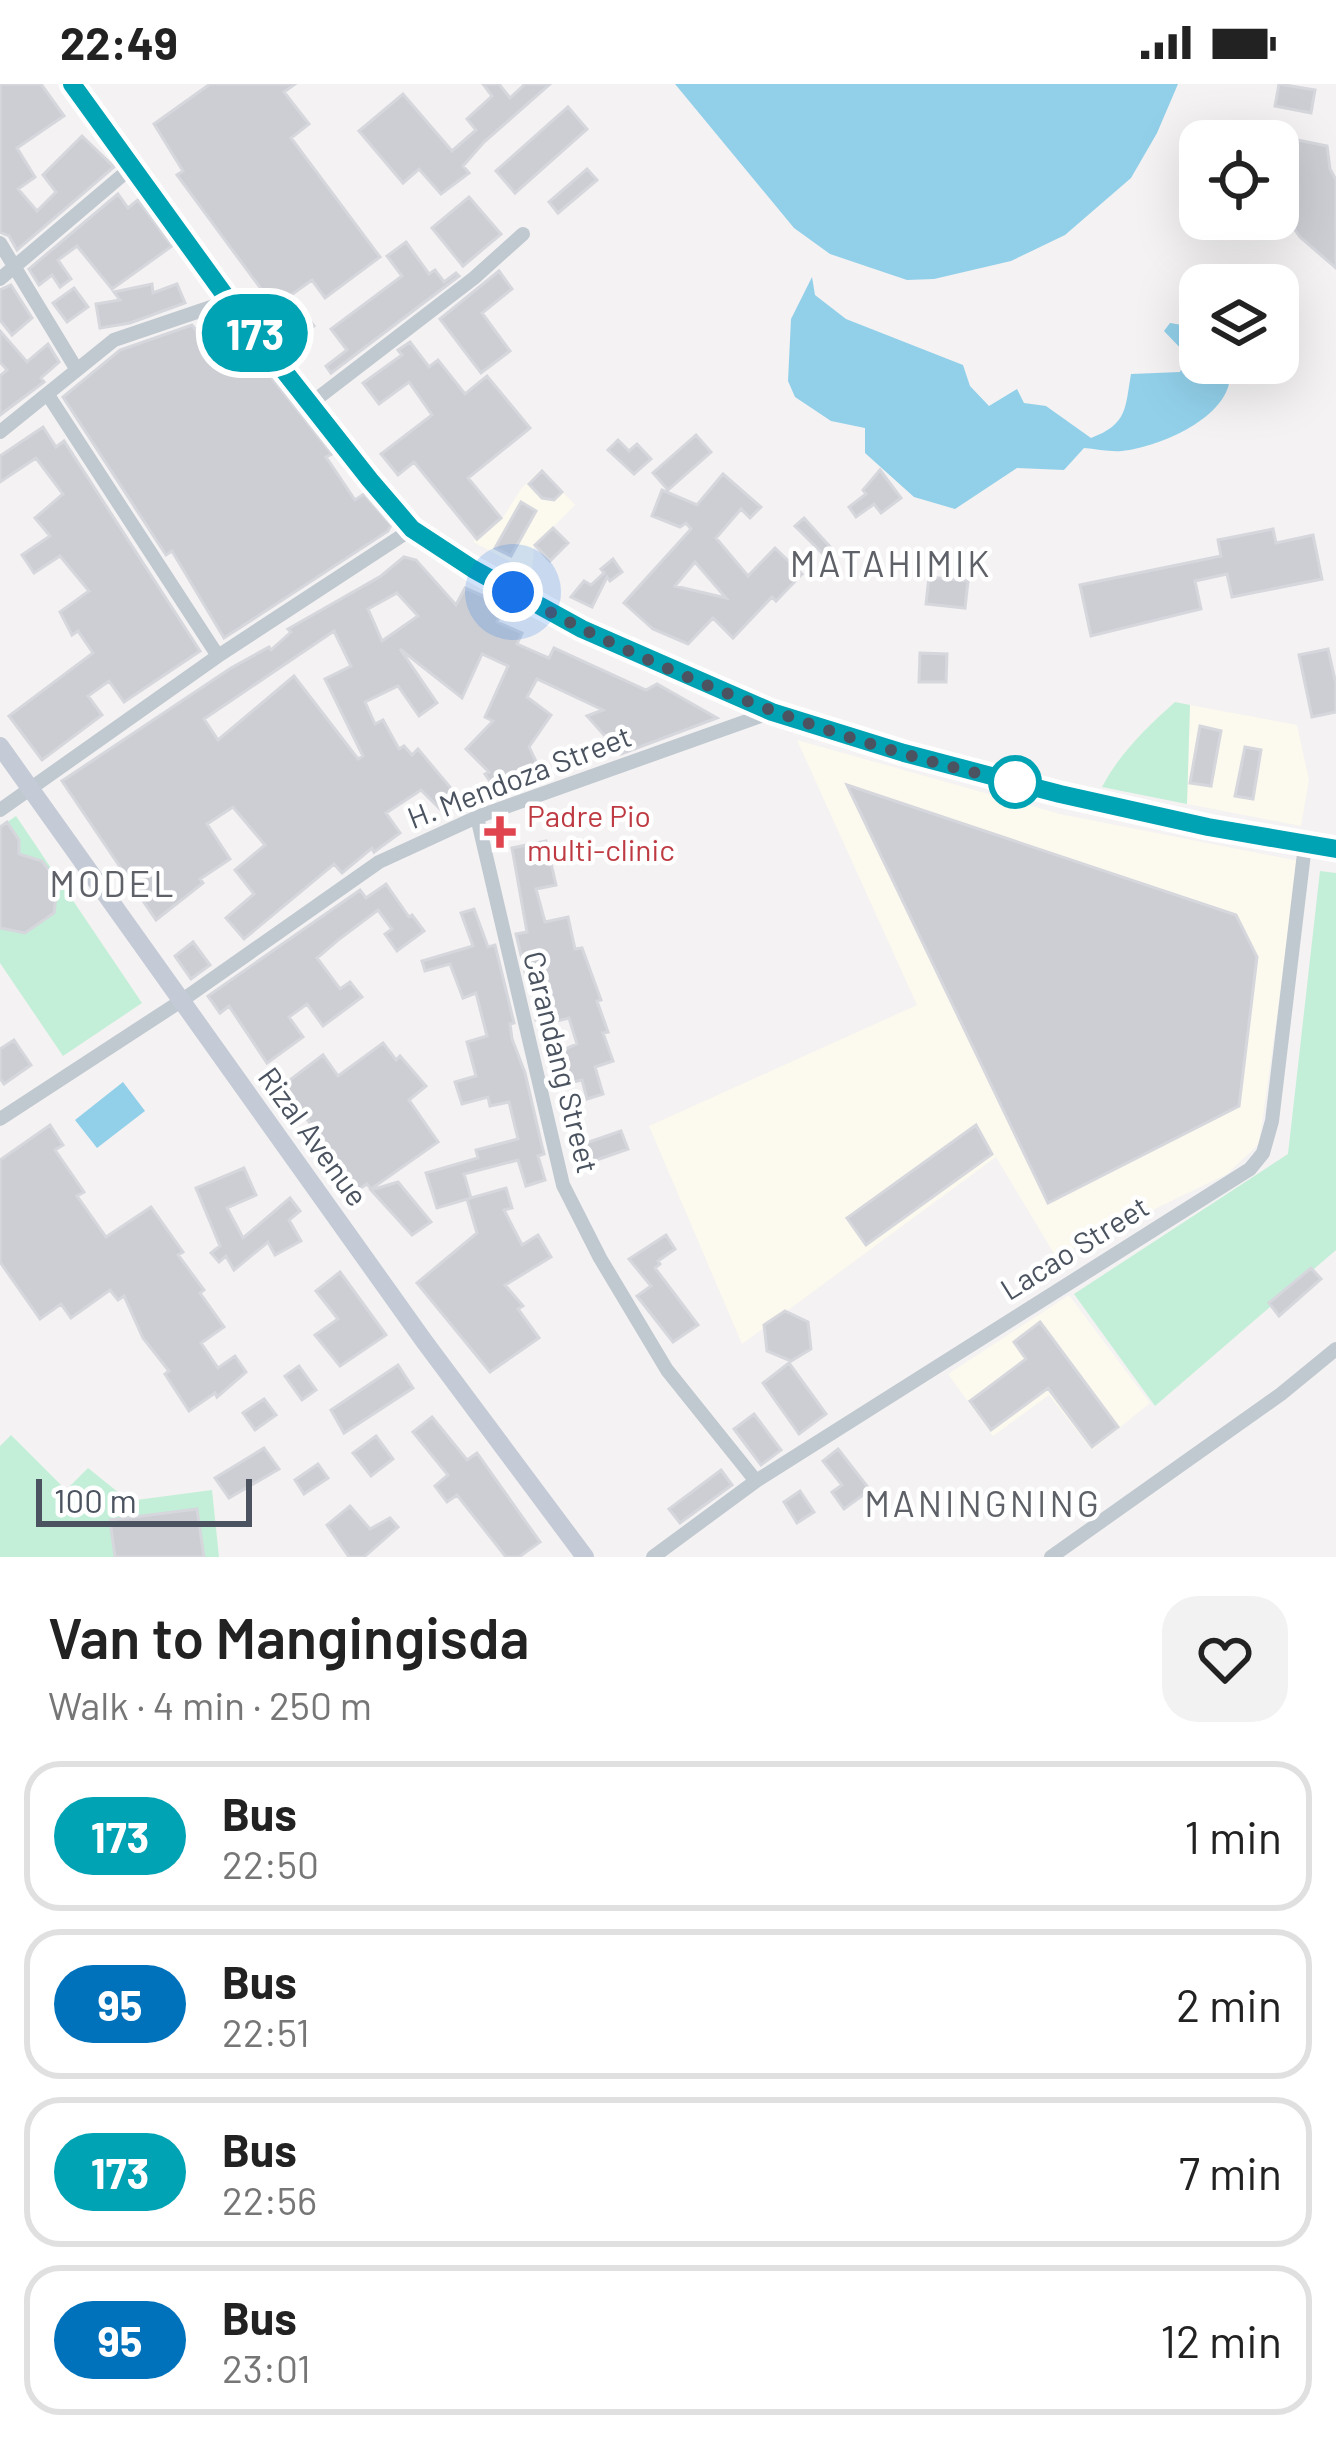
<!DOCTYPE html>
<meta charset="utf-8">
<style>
:root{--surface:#fff;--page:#f2f2f2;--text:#222;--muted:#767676;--line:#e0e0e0}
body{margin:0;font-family:Barlow,sans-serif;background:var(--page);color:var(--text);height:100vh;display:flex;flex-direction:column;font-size:45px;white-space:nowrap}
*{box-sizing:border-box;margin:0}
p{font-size:39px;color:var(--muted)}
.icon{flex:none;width:66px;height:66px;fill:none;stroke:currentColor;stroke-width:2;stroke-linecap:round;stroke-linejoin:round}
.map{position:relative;height:1473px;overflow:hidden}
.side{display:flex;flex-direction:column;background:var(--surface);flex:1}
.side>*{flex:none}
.badge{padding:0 24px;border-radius:39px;font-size:42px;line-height:78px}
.buttons{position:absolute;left:1179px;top:36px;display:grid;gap:24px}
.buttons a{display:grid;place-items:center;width:120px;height:120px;border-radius:24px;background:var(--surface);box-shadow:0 12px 48px #0002;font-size:60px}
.scale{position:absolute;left:36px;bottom:30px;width:216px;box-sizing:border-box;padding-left:12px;border:6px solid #4a535f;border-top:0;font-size:33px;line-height:42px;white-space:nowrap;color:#4a535f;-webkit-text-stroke:9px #fff;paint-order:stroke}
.you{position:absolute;width:60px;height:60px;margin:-30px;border:9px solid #fff;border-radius:50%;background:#1a73e8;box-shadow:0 0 0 18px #1a73e833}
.map>.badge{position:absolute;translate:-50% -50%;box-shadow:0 0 0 6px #fff}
.round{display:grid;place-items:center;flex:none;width:126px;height:126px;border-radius:36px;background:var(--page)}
.overview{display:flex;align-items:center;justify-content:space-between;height:204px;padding:0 48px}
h1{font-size:57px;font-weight:600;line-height:90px}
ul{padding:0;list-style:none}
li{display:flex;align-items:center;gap:36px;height:150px;margin:0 24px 18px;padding:0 24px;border:6px solid var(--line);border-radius:36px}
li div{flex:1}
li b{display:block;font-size:45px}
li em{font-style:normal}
li .badge{min-width:132px;font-weight:700;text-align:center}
.status{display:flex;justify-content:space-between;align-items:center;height:84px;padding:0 60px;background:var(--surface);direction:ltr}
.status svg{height:33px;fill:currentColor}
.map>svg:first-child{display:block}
.commercial{fill:#fcf9ee}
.green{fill:#c3efd8}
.water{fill:#92d0ea}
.building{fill:#ccced4;stroke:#d6d7dd;stroke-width:3;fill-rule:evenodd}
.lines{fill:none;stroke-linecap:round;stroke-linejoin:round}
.street{stroke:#c0c8d0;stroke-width:14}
.secondary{stroke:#c4cbd7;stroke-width:18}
.line-casing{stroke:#fff;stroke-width:27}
.line{stroke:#00a3b4;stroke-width:18}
.walk{stroke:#4a535f;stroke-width:12;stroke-dasharray:0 21.6}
.stop-dot{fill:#fff;stroke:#00a3b4;stroke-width:6}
.health-dot{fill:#e0444e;stroke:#fff;stroke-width:4.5}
.labels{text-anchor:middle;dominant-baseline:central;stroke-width:9;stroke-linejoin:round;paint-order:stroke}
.street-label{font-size:30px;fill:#4a535f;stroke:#fff}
.health-label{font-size:30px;fill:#be3a42;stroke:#fff;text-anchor:start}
.quarter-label{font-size:36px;letter-spacing:3px;fill:#5e6167;stroke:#fff}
</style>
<div class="status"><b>22:49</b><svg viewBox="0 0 49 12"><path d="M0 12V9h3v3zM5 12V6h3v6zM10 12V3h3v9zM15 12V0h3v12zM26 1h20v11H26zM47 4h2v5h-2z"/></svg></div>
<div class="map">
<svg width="1336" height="1473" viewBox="0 0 1336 1473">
<rect width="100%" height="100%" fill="#f4f2f2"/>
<path class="commercial" d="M541,385l34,36 -41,41 -2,27 -59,-31 29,-23 19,-30z
M1190,621l107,20 12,55 -8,46 -114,-22z
M797,656l263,74 239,47 -40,283 -32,30 -171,83 -60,-100 -254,187 -93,-218 268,-121z
M1069,1211l81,108 -58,47 -43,-55 -56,41 -45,-62z"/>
<path class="green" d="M1175,618l15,3 -3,99 -85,-17c18,-34 44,-59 73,-85z
M16,732l126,187 -79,53 -63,-93v-136z
M1320,787l16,2v377l-181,156 -81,-112 214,-140z
M11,1351l55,55 22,-22 41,33 83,-11 7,67h-219v-111z"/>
<path class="water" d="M675,0h503l-21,49 -26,45 -66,57 -54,26 -77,18 -27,1 -77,-26 -36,-26z
M812,193l3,18 31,24 117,46 7,21 19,20 28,-17 7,14 22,3 45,32c37,-14 34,-30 40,-64l49,-2 7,-17 -23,-24 6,-8 18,3 12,14v23h20l10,12c0,42 -70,72 -108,76 -12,1 -26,-2 -38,-3l-20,22 -47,-2 -62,41 -41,-12 -49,-44v-25l-34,-7 -36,-24 -7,-16 3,-62z
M123,998l22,29 -48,37 -22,-28z"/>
<path class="building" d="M0,0h41l23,32 -47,32 18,29 -17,12 19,22 19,-19 -13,-17 39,-39 32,31 -97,83 -8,-14 -9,-4z
M210,0h85l-11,8 25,32 -18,14 89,119 -55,41 -13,-18 -21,15 23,31 -22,16 -14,-18 6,-4 -107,-145 6,-4 -29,-47z
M483,0h16l11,14 15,-14h25l-66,58 -21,24 6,7 -28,21 -22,-25 -16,14 -44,-52 44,-37 49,57 24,-21 -9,-11 25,-23z
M1279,0l36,6 -4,23 -36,-7z
M568,23l19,22 -72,64 -19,-22z
M1278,52l49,10 3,23 6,11v88l-36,-31 -22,-32z
M587,85l10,11 -39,33 -9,-11z
M118,110l10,14 10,-8 34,46 -60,43 -35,-43 -19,14 13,19 -11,8 -8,-12 -13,10 -10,-16z
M469,113l32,37 -38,32 -31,-38z
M406,158l23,32 6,-4 9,12 12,-9 3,3 -128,97 -5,-7 21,-16 -16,-21 71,-53 -15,-20z
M499,187l13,18 -30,24 28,38 -29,22 -41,-54z
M152,200l1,9 24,-9 8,19 -55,20 -30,5 -4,-24 24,-4 -6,-8z
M11,201l21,33 -20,17 -12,-15v-30z
M74,204l14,19 -21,15 -14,-19z
M223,232l109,138 -6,3 29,43 9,-6 27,31 -3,6 -164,107 -52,-87 -6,4 -103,-158 57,-47 72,-25 4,5z
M0,247l27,31 21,-18 11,18 -18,16 3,4 -44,33v-39l7,-6 -7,-8z
M410,258l19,25 9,-7 27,34 22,-18 43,52 -62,50 33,40 -24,21 -63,-77 -16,13 -17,-21 51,-39 -23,-33 -30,22 -16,-21 39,-28 -4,-5z
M43,343l13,20 8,-6 136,210 -76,51 -15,-21 -21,15 14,19 -60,45 -33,-44 84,-63 -15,-22 -6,4 -12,-23 29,-21 -29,-35 -26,17 -12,-18 28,-19 -15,-18 28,-24 -27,-36 -36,24v-26z
M696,351l15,17 -43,38 -15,-17z
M618,356l11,11 8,-7 14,15 -17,15 -26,-24z
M880,386l21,28 -20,15 -7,-9 -18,13 -7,-10 17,-13 -3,-4z
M542,387l20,21 -8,8 -12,-2 -13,-14z
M723,390l38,33 -11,11 -9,-9 -25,29 32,38 27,-28 27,26 -26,27 -4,-4 -39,41 -20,-20 -25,26 -35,-15 -29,-26 67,-74 -5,-6 -6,4 -28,-11 10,-26 35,15zM695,478l31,36 -51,-12z
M521,418l15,9 -25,45 -16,-8z
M804,434l28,31 -7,7 -30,-30z
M553,444l15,15 -18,18 -15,-16z
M1273,445l3,14 37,-8 9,44 -90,18 -5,-23 -32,7 6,28 -110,27 -11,-51 141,-29 -3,-16z
M404,473l12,3 40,45 9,-17 39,17 -7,17 25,11 -5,11 32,14 5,-10 92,42 11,-6 60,34 -96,36 -34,-38 16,-6 -66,-31 -10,18 24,18 -22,32 13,27 -20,11 -3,-5 -21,13 -13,-19 4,-2 -23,-23 27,-28 -8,-4 23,-51 -26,-12 -20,44 -62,-49 37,54 -18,13 -21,-30 -33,16 10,22 8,-4 16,29 5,-3 8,9 6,-6 42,50 -16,14 -23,-23 -35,23 14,20 -26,19 -2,-4 -30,25 -8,-9 -90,75 -18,-21 28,-24 -19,-24 30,-25 -32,-38 -26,17 23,35 -30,20 3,4 -47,37 -94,-139 169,-113 38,-21 2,3 20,-18 -3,-3 93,-53zM397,509l21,23 -36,25 -14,-32zM334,547l17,35 -26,13 38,77 -5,3 -64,-83 -76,64 -14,-21z
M613,475l9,13 -12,9 -3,-4 -15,30 -21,-10 13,-16 7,4 13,-12 -3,-4z
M929,493l39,4 -3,27 -39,-4z
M1328,565l8,35v28l-24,5 -13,-62z
M920,569l27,1 -1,28h-27z
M1200,642l21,5 -10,55 -21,-3z
M1245,663l16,3 -8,49 -18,-3z
M847,701l389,130 21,42 -18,149 -191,97z
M7,738l12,18v14l23,7 16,21 -4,31 -29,20 -25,-5v-101z
M546,757l10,44 -20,4 9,33 23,-5 7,32 7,-1 19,52 -4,1 11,31 -5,1 10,28 -18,6 8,27 -16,5 -5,-19 -27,6 -5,-20 10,-3 -4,-10 21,-9 -8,-26 -16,4 -17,-2 -5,-46 -5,2 -10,-42 11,-2 -15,-84z
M386,800l23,33 3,-2 12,16 -27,20 -12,-17 7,-5 -14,-19 -40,30 -21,18 23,31 10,-7 12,15 -39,29 -16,-22 -18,13 14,20 -36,26 -38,-57 -9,7 -12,-17 152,-106 6,8z
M474,825l14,38 7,-2 19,78 -4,1 2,15 13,34 17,73 2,8 -6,2 7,24 -19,6 -8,-26 -54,14 7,24 -34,10 -11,-35 52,-15 -2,-8 42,-11 -9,-37 -19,4 -2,-9 -26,7 -7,-22 21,-6 -9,-34 20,-6 -11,-43 -13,5 -13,-34 -25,7 -3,-10 51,-15 -12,-33z
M193,858l17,23 -19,14 -16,-23z
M14,956l17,25 -27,19 -4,-6v-29z
M383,959l13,17 4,-4 26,30 -17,14 29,42 -67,47 -4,-5 -14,9 -20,-31 4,-3 -55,-73 41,-31 15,21z
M50,1041l13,20 -8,5 29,42 -7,4 29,41 45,-30 32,45 -5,3 26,35 -4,3 24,34 -23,16 17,25 17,-12 11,16 -29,25 -2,-4 -26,18 -24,-37 4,-3 -26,-33 -19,-42 -6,4 -8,-10 -39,28 -10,-14 -21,15 -40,-57v-102z
M976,1041l16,29 -126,91 -19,-27z
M621,1047l7,18 -49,17 -7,-18z
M244,1084l12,27 -29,13 16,30 47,-40 10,13 -11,9 12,21 -26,14 -7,-13 -34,28 -8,-14 -7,6 -8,-9 9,-7 -24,-58z
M398,1098l33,40 -19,13 -41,-45z
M506,1104l6,20 -8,2 18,35 16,-10 13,22 -46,28 18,21 -5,3 21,29 -49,34 -73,-89 60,-50 -10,-34z
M666,1151l9,14 -17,12 2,3 -5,4 43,57 -25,17 -36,-46 14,-10 -22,-27z
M1311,1184l10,11 -42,37 -10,-13z
M340,1188l46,63 -46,31 -25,-31 23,-16 -22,-28z
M785,1227l23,11 3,27 -20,12 -24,-10 -3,-26z
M1040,1238l78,105 -26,20 -44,-59 -57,42 -21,-29 56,-42 -12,-17z
M789,1279l37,51 -27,20 -36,-51z
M398,1281l15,23 -69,45 -13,-23z
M299,1282l17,24 -14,10 -17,-24z
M264,1315l12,16 -21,15 -12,-17z
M754,1330l27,36 -20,15 -27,-36z
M432,1333l35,43 10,-7 63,89 -21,15h-13l-49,-62 -10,7 -12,-16 13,-11 -35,-43z
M376,1352l17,23 -22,17 -18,-23z
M264,1364l15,21 -50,29 -14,-20z
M838,1365l32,41 -26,19 -12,-17 10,-7 -19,-24z
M318,1380l10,14 -24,16 -9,-14z
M721,1386l11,15 -52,38 -11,-14z
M800,1407l14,21 -17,11 -13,-21z
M350,1422l20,23 20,-11 8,9 -34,30h-15l-22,-32z
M197,1425l7,48h-89l-5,-37z"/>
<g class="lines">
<path class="street" d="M0,159l77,127
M0,195l132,-112
M48,311l170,261
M310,320l164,-126 49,-44
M0,348l114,-92 115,-39
M0,726l218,-154 194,-127
M477,733l86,368 37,73 67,112 89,111
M0,1035l181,-118 198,-139 98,-45 295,-105
M653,1473l103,-76 494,-312 13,-16 9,-32 33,-276
M1051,1473l230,-163 55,-45"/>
<path class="secondary" d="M72,0l157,217 141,179 42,49 61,40 109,60 190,83 133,41 155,41 148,34 128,21
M0,662l424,595 161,216"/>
</g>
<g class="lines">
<defs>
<path id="line" d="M72,0l157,217 141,179 42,49 61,40 109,60 190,83 132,41 156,41 148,33 128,22"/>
</defs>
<use href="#line" class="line-casing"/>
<use href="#line" class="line"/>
<path class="walk" d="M513,508c156,87 331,152 502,190"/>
</g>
<circle class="stop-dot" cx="1015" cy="698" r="24"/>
<path class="health-dot" d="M494 730h12v12h12v12h-12v12h-12v-12h-12v-12h12z"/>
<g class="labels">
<g class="street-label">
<text transform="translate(519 692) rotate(-21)">H. Mendoza Street</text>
<text transform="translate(562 978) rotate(76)">Carandang Street</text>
<text transform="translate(314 1052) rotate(54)">Rizal Avenue</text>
<text transform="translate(1074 1163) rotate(-32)">Lacao Street</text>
</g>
<g class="health-label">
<text x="527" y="731">Padre Pio<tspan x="527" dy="34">multi-clinic</tspan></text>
</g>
<g class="quarter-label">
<text x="891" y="478">MATAHIMIK</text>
<text x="113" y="798">MODEL</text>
<text x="983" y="1418">MANINGNING</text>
</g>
</g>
</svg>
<div class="buttons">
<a><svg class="icon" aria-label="locate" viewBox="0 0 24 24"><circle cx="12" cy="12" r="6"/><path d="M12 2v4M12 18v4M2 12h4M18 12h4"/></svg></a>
<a><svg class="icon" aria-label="layers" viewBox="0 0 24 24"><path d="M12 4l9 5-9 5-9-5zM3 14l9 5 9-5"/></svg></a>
</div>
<div class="scale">100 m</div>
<div class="you" style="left:513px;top:508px"></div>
<b class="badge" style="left:255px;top:249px;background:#00a3b4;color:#fff">173</b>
</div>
<section class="side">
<div class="overview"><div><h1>Van to Mangingisda</h1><p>Walk · 4 min · 250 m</p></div><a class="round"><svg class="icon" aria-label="heart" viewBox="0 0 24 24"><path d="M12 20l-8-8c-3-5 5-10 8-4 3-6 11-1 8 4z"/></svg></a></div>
<ul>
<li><span class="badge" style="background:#00a3b4;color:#fff">173</span><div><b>Bus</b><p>22:50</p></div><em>1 min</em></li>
<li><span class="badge" style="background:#0072bc;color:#fff">95</span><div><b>Bus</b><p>22:51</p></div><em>2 min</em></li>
<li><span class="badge" style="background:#00a3b4;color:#fff">173</span><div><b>Bus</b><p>22:56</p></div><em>7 min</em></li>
<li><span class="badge" style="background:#0072bc;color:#fff">95</span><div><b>Bus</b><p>23:01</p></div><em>12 min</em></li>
</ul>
</section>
